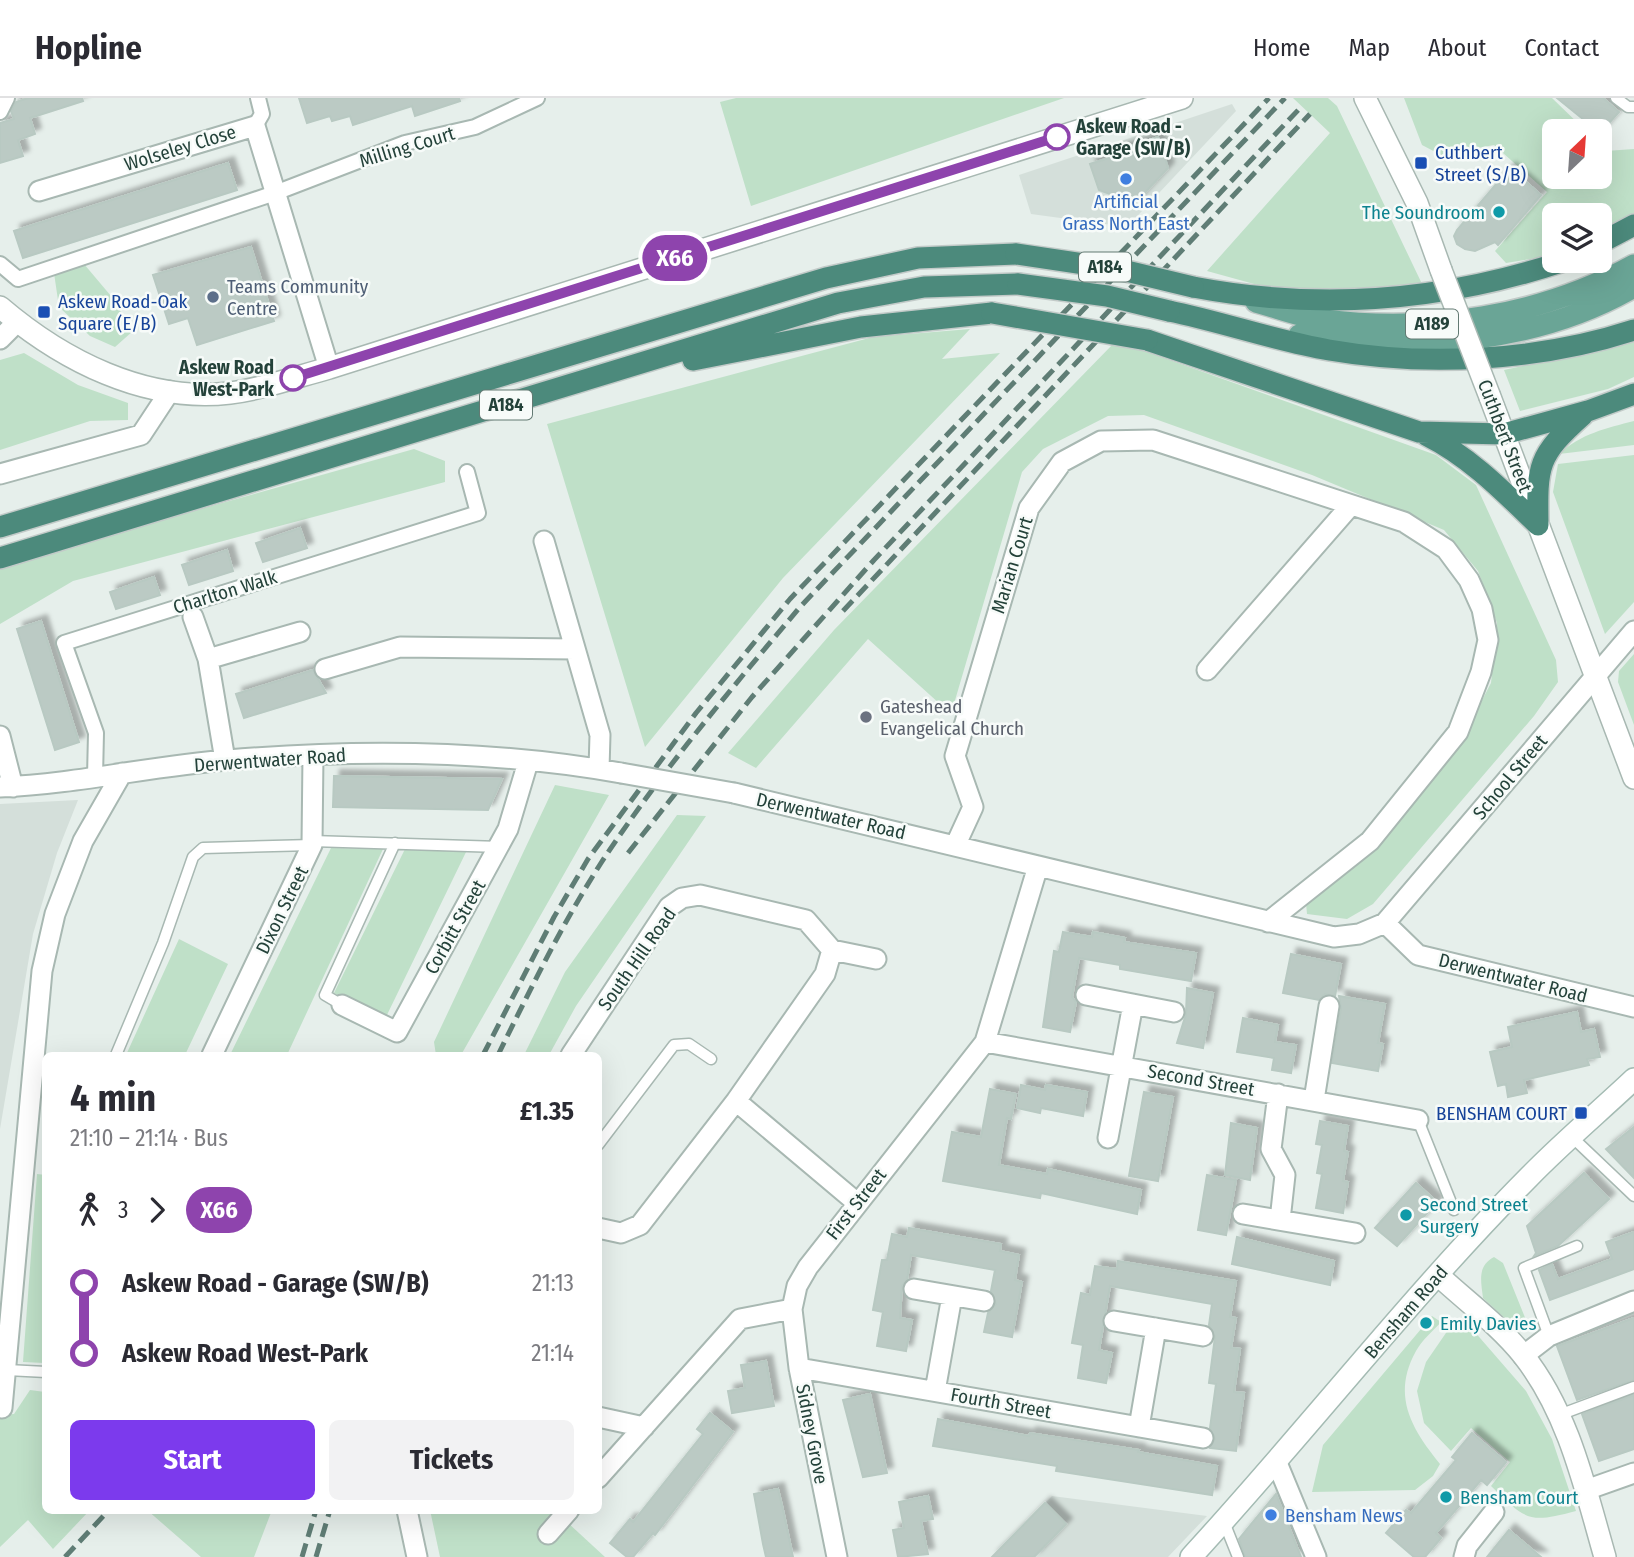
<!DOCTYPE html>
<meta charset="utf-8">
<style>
:root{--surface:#fff;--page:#f2f2f3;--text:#2b2b33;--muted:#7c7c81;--line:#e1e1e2;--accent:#7c3aed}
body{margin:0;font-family:"Fira Sans Condensed",sans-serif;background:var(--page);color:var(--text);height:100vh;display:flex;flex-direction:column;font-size:26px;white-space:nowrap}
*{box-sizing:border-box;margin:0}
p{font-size:23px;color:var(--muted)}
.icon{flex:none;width:38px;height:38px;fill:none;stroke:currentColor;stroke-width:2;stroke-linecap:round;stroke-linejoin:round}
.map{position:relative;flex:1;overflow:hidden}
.side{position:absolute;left:42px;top:954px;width:560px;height:462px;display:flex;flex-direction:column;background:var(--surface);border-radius:10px;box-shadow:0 7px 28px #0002}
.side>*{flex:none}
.badge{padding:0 14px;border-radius:23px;font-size:24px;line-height:46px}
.needle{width:46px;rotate:25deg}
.fabs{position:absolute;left:1542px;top:21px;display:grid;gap:14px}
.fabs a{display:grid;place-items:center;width:70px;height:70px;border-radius:10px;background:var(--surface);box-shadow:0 7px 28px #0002;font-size:35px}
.map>.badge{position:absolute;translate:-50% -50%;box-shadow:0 0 0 4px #fff}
.legs{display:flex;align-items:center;gap:10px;height:77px;padding:0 28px;font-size:23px}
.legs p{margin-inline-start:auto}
.summary{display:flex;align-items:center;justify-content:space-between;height:119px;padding:0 28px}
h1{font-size:38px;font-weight:700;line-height:52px}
.action{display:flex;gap:14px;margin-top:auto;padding:14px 28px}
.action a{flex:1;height:80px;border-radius:10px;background:var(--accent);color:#fff;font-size:28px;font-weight:700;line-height:80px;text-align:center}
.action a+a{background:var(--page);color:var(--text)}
ul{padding:0 28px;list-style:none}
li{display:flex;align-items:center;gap:24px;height:70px;font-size:26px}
li i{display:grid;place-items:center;width:10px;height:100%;margin:0 9px;background:currentColor}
li i::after{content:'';width:18px;height:18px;margin:-9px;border:5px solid;border-radius:50%;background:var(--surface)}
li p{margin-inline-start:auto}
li:first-child i{background:linear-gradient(#0000 50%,currentColor 0)}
li:last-child i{background:linear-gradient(currentColor 50%,#0000 0)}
header{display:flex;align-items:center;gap:42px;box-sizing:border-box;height:98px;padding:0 35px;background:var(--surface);border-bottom:2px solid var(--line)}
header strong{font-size:33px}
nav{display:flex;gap:38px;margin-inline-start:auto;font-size:24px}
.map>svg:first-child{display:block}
.built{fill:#d4dfda}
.green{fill:#bfe0c8}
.building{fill:#bbcac4;stroke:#b8c9c2;stroke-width:2;filter:url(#shadow)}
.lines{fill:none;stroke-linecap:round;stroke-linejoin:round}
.service-casing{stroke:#a8b8b2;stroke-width:13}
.pedestrian-casing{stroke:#a8b8b2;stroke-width:18}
.minor-casing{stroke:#a8b8b2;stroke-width:23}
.tertiary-casing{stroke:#a8b8b2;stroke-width:24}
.secondary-casing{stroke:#a4bbb3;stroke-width:24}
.primary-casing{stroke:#c2cac8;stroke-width:24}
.trunk-casing{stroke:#c2cac8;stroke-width:24}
.service{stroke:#fff;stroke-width:10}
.pedestrian{stroke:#fff;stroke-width:14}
.minor{stroke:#fff;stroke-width:19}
.tertiary{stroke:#fff;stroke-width:21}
.secondary{stroke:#fff;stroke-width:21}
.primary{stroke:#6aa596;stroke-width:21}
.trunk{stroke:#4c8a7c;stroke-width:21}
.rail{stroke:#5f7d75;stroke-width:5;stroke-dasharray:14 7;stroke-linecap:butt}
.minor-bridge-casing{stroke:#a8b8b2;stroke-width:23;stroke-linecap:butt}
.tertiary-bridge-casing{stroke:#a8b8b2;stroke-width:24;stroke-linecap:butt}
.trunk-bridge-casing{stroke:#c2cac8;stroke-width:24;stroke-linecap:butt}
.minor-bridge{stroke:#fff;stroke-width:19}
.tertiary-bridge{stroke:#fff;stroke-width:21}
.trunk-bridge{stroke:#4c8a7c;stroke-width:21}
.line-1-casing{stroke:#fff;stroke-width:16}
.line-1{stroke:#8e44ad;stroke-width:10}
.stop-1-dot{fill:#fff;stroke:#8e44ad;stroke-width:3.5}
.transit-dot{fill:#1a4fb4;stroke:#f7fbf9;stroke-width:2.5}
.shop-dot{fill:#3f7fe0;stroke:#f7fbf9;stroke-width:2.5}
.culture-dot{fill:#0f9aa8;stroke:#f7fbf9;stroke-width:2.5}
.service-dot{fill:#5c6f8a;stroke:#f7fbf9;stroke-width:2.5}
.worship-dot{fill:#6b7280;stroke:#f7fbf9;stroke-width:2.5}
.labels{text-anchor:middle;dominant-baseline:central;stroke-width:5;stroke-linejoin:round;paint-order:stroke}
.shield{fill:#f7fbf9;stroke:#637a73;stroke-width:2}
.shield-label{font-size:18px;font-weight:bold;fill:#24423a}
.stop-label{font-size:19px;font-weight:bold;fill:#24423a;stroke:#f7fbf9;text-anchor:start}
.street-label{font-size:19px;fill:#24423a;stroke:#f7fbf9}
.transit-label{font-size:19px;fill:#164399;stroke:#f7fbf9;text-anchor:start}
.shop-label{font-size:19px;fill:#366cbe;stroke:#f7fbf9}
.culture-label{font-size:19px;fill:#0d838f;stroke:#f7fbf9;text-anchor:start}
.service-label{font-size:19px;fill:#4e5e75;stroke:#f7fbf9;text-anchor:start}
.worship-label{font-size:19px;fill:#5b616d;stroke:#f7fbf9;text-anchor:start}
</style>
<header>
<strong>Hopline</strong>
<nav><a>Home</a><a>Map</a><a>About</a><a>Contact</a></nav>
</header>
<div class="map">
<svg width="1634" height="1459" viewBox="0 0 1634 1459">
<defs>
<filter id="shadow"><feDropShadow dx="6" dy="-6" stdDeviation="2" flood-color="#0004"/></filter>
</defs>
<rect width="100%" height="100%" fill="#e6efeb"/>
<path class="built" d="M1232,6l4,7 -109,116 -96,-13 -12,-39z
M78,702l-21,53 -24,81 -33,195v-325z
M1052,1398l155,20 -39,41h-176z"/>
<path class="green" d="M736,0h328l-313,108 -31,-104z
M1293,0h35l9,8 86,180 -84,6 -74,-5 -58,-16 123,-138z
M1404,0h148l34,33h-32v46h46v-32l6,6 28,-2v64l-34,17v-15h-46v37l-11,5 -37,6 -11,-12 52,-59 -53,-47 -53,10 -19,-10z
M84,166l27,32 22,35 -18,16 -25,-11 -31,-29 -5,-34z
M970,231l-28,30 58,-6 -217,225 -138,169 -98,-323 326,-87z
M1634,244v35l-26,12 -88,22 -16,-41z
M1113,246l23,4 300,107 40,30 80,175 2,22 -24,34 -161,188 -26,15 -40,-5 -1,-11 159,-170 26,-50 6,-60 -19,-52 -34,-41 -132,-55 -168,-60 -36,1 -65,33 -21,23 -71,242 -83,-75 -112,129 -28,-15 106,-123z
M24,255l54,32 50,18v17l-38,1 -90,29v-90z
M1634,323v24l-75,9c21,-20 48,-26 75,-33z
M414,351l31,12v21l-372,99 -73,43v-55l133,-41z
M1634,357v147l-29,32 -52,-142 5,-28z
M1634,556v71l-16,-43 1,-11z
M555,687l54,10 -148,260h-25l-2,-13z
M677,717l29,1 -130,190 -27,49h-25l41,-83z
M331,750l52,1 -96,206h-57z
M405,751l62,1 -82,169 -51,-26z
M179,841l49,25 -43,91h-59z
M37,1076l9,1 -1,188 -22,-1z
M1494,1159l9,6 25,62 -3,5 -6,1 -36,-33c-2,-17 -6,-32 11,-41z
M1432,1218l9,6c-8,9 -19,18 -25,29 -25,45 -4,78 24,113l-7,12 -18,14 -103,2 11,-47z
M1467,1225l59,68 26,48 24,72c-48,13 -50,9 -85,-25l19,-24 -39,-34 -20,23 -27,-28 -7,-32 9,-29 22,-32z
M30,1292l15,2 1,118h44l-37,39 -25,-29 -28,27v-132l14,-1z
M147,1412h125l-18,47h-53z
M430,1412h124l51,47h-165z"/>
<path class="building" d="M28,0h54l1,3 -53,17 5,16 -17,6 5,16 -23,7v-40l14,-4 -3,-8 5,-9z
M299,0h160l1,3 -45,15 -3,-10 -59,19 -3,-9 -18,5 -2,-5 -23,7z
M1557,0h46l16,14 -19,21z
M1158,39l10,31 -33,35 -36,-13 -9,-26 29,-9 -1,-5z
M228,65l9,27 -214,68 -9,-27z
M1510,70l31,27 -43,50 -3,-3 -20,9 -10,-2 -8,-5 -3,-8 3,-6z
M251,149l23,74 -77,24 -9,-27 -19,6 -16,-49z
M300,430l7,20 -44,14 -7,-19z
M227,452l6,21 -44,14 -7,-20z
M154,479l6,18 -44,14 -6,-17z
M41,523l38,121 -24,8 -38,-121z
M313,572l13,23 -82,25 -8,-24z
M334,678l168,3 -14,31 -155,-3z
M1063,834l29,5 1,-5 32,6 -1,4 72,11 -5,28 -71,-12v-4l-41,-7 -7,39 4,5 -6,30 -27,-5 11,-76 5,1z
M1291,856l50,10 -6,32 -10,-2 -6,6 -36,-7z
M1187,890l26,5 -10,55 -26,-5 9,-29z
M1339,898l46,8 -7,39 5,1 -5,27 -46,-8 9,-55z
M1577,914l4,20 13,-3 6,28 -13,2 2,6 -65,15 3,13 -19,4 -2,-13 -8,2 -8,-34 22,-5 -4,-20z
M1243,920l35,7 -3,17 21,3 -5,28 -19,-3 2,-12 -37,-6z
M1021,987l24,5 1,-5 41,7 -4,24 -42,-8 -1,5 -23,-5z
M990,991l26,5 -5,25 -4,-1 -8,47 48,9 1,-5 93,21 -4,24 -96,-21 -1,5 -97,-17 9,-49 29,5z
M1144,994l29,5 -15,84 -29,-5z
M1320,1023l28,5 -4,25 4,1 -5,29 5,1 -5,31 -27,-5 6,-34 -5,-1 5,-28 -6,-1z
M1231,1025l26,5 -7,52 -25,-5z
M1634,1029v51l-28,-29z
M1584,1075l25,26 -51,47 -24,10 2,-3 -9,-27z
M1207,1077l29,5 -10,55 -28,-5z
M1416,1085l21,19 -40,44 -22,-18z
M909,1130l92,16 -1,7 19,4 -4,25 7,2 -10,55 -28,-5 4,-19 8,-9 -5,-13 4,-21 -84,-15 -4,25 -5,6 -2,32 12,2 -6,31 -29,-5 6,-34 -10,-2 9,-50h5l5,-26 15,3z
M1634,1134v37l-84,31 -11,-30 13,-6 6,15 54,-20 -6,-17z
M1237,1139l97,24 -4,24 -98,-21z
M1118,1163l118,20 -6,36 6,1 -5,30 9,1 -6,43 10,1 -8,58 -26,-3 5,-9 -5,-11 6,-44 -7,-1 6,-46 -6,-12 3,-21 -102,-18 -11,64 13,3 -6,30 -28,-5 5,-33 -11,-2 9,-50 9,2 5,-29 22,3z
M1634,1220v62l-57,20 -20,-54z
M766,1263l8,45 -42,7 -4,-22 17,-3 -4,-23z
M870,1296l17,79 -24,4 -20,-77z
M1634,1297v54l-35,12 -17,-47z
M710,1315l23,19 -78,103 -2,-2 -20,24h-6l-17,-14 20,-24 3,3 70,-88 -6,-5z
M938,1321l91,17 1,-3 109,17 -1,2 79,14 -5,29 -156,-24 1,-5 -124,-20z
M1472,1335l34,29 -19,23 -6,-5 -45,53 5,5 -16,19h-11l-28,-24 20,-23 5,3 45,-53 -4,-3z
M778,1391l5,21 10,47h-27l-3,-13 -9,-50z
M1276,1396l25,63h-56l-6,-18z
M928,1398l5,23 -12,2 7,33 -30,3 -5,-27 11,-2 -5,-26z
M1045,1405l21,21 -32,33h-42z
M1509,1432l32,27h-54z"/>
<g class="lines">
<defs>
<path id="service" d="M1616,0l12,9h6
M312,743l188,6
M342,907l-17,-10 70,-152
M116,957l47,-112 30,-86 10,-9 109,-3
M1418,1022l36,90
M1572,1039l62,59
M598,1047l76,-100 15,-1 22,15
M1549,1238l-25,-68 53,-22
M7,1272l39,2
M1559,1317l75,-28
M1224,1424l14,35"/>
<path id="pedestrian" d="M0,14l7,-14
M255,28l7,-12 -4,-16
M0,166l18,15 257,-86 130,-50 70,-16 62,-29
M95,679l1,-44 -32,-90 414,-130 -11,-41"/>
<path id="minor" d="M39,93l216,-65 74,242
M0,241l17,-17
M0,376l141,-39 29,-44
M544,443l56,194 -1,34
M193,519l15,42 17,101
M208,561l92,-27
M325,571l75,-22 175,2
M1207,572l144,-165
M0,638l13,51
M0,689c76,-3 152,-21 228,-27 129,-11 264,-10 393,13
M734,695l600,144 25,-3 26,-11 33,32 216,52
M956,746l17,-37 -18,-51 74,-248 33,-46 39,-21 52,-1 251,82 42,27 23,31 13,29 6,31 -7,32 -23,60 -88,109 -102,81
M1385,825l249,-292
M832,852l44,9
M1086,897l88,17
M342,907l55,27 111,-203 20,-67
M985,944l433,78
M212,957l100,-210 1,-90
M571,957l98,-148 13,-9 18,-3 106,25 26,30 -7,24 -89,127 -96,124 -19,8 -23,-5
M1278,996l-7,55 14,26 -5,45
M1314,1002l15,-94
M736,1003l120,101
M1108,1040l25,-134
M1243,1116l112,19
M914,1191l70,12
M792,1211l7,59 38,189
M1114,1223l89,15
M1523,1258l26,-20 85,-35
M799,1270l404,70
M935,1293l17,-95
M2,1310l40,-437 13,-57 28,-73 39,-68
M598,1319l46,10
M1139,1329l17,-99
M1277,1365l39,94
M598,1380l142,-159 52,-10 5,-23 11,-19 177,-225 53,-176
M1586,1392l48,-17
M407,1412l10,47
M548,1436l21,-24
M1464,1459l3,-11 27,-34"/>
<path id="tertiary" d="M1365,0l52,105 24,67
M0,209c62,53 145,96 230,86 33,-4 66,-16 99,-25l853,-270
M1490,299l144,381
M1438,1177c28,26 61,50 85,80 46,58 62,133 82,202"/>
<path id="secondary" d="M1191,1459c115,-125 219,-260 338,-380 33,-34 70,-65 105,-98"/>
<path id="primary" d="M1256,204c22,6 45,15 67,18 106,13 217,-3 311,-55
M1299,237c110,18 237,9 335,-48"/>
<path id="trunk" d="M1600,145l34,-18
M1193,189c127,24 249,15 371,-26
M1169,213c54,11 107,30 160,39 98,17 211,11 305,-20
M1147,242l272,92 85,2 84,-23 46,-17
M693,262l168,-33 131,-14
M1426,337c44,22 77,56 112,90
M1538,427c-1,-60 -1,-69 45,-110
M0,429l826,-249 92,-20 98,-4
M0,460l838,-255 86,-16 94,-3"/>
</defs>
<use href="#service" class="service-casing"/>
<use href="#pedestrian" class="pedestrian-casing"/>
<use href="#minor" class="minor-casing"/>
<use href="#tertiary" class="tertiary-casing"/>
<use href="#secondary" class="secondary-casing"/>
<use href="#primary" class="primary-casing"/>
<use href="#trunk" class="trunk-casing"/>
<use href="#service" class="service"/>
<use href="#pedestrian" class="pedestrian"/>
<use href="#minor" class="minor"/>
<use href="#tertiary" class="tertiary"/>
<use href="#secondary" class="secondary"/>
<use href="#primary" class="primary"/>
<use href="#trunk" class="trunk"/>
<path class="rail" d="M843,513l467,-497
M628,755l124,-156 122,-137 428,-454
M483,957l71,-138 34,-58 108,-146 94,-114 479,-501
M498,957c32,-65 64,-131 103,-192 59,-90 130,-174 199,-256l485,-509
M65,1459l44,-47
M302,1459l14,-47
M316,1459l14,-47"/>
<defs>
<path id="minor-bridge" d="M621,675l113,20"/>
<path id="tertiary-bridge" d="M1441,172l49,127"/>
<path id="trunk-bridge" d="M1016,156l102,15 75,18
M1018,186l89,12 62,15
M992,215l155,27"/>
</defs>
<use href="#minor-bridge" class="minor-bridge-casing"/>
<use href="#tertiary-bridge" class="tertiary-bridge-casing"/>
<use href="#trunk-bridge" class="trunk-bridge-casing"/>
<use href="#minor-bridge" class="minor-bridge"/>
<use href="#tertiary-bridge" class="tertiary-bridge"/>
<use href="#trunk-bridge" class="trunk-bridge"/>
</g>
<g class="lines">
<defs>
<path id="line-1" d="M293,280l764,-241"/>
</defs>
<use href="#line-1" class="line-1-casing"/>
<use href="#line-1" class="line-1"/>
</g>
<g class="stop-1-dot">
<circle cx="1057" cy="39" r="12"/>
<circle cx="293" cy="280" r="12"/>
</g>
<g class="transit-dot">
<rect x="1414" y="58" width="14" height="14" rx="3.5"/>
<rect x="37" y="207" width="14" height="14" rx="3.5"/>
<rect x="1574" y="1008" width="14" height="14" rx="3.5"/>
</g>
<g class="shop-dot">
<circle cx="1126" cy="81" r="7"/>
<circle cx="1271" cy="1417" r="7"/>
</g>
<g class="culture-dot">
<circle cx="1499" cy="114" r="7"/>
<circle cx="1406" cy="1117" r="7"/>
<circle cx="1426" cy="1225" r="7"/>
<circle cx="1446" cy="1399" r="7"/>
</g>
<circle class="service-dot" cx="213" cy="199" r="7"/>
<circle class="worship-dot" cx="866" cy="619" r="7"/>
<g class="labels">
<g class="shield">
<rect x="1079" y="154.5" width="52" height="29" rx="5"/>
<rect x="1406" y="211.5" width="52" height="29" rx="5"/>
<rect x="480" y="292.5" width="52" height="29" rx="5"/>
</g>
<g class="shield-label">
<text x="1105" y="169">A184</text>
<text x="1432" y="226">A189</text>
<text x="506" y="307">A184</text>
</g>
<g class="stop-label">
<text x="1076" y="28">Askew Road -<tspan x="1076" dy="22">Garage (SW/B)</tspan></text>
<text x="274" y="269" text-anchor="end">Askew Road<tspan x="274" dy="22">West-Park</tspan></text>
</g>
<g class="street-label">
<text transform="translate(407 49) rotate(-17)">Milling Court</text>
<text transform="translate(180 50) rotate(-17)">Wolseley Close</text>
<text transform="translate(1505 338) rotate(69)">Cuthbert Street</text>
<text transform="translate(1012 467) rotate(-73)">Marian Court</text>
<text transform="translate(225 494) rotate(-17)">Charlton Walk</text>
<text transform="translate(270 662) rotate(-4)">Derwentwater Road</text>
<text transform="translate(1510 679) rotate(-50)">School Street</text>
<text transform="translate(831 718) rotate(13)">Derwentwater Road</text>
<text transform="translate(282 812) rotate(-64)">Dixon Street</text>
<text transform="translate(455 829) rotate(-61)">Corbitt Street</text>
<text transform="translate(637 861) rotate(-55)">South Hill Road</text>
<text transform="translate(1513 880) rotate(14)">Derwentwater Road</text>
<text transform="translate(1201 982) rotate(10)">Second Street</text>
<text transform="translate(856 1106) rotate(-52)">First Street</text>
<text transform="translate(1406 1214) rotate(-49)">Bensham Road</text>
<text transform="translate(1001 1305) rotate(10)">Fourth Street</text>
<text transform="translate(812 1336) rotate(79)">Sidney Grove</text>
</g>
<g class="transit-label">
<text x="1435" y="54">Cuthbert<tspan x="1435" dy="22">Street (S/B)</tspan></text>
<text x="58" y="203">Askew Road-Oak<tspan x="58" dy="22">Square (E/B)</tspan></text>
<text x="1567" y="1015" text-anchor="end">BENSHAM COURT</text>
</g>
<g class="shop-label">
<text x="1126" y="103">Artificial<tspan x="1126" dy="22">Grass North East</tspan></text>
<text x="1285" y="1417" text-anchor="start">Bensham News</text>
</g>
<g class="culture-label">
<text x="1485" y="114" text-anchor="end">The Soundroom</text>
<text x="1420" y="1106">Second Street<tspan x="1420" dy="22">Surgery</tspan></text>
<text x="1440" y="1225">Emily Davies</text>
<text x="1460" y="1399">Bensham Court</text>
</g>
<g class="service-label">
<text x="227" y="188">Teams Community<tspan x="227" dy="22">Centre</tspan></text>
</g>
<g class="worship-label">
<text x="880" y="608">Gateshead<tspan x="880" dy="22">Evangelical Church</tspan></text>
</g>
</g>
</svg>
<div class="fabs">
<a><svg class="needle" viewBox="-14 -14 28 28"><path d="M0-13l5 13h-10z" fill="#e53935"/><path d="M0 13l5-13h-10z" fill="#7c7c81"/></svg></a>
<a><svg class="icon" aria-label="layers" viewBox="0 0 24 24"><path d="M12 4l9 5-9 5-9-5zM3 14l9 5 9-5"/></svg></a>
</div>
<b class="badge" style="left:675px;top:160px;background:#8e44ad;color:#fff">X66</b>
<section class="side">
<div class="summary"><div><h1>4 min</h1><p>21:10 – 21:14 · Bus</p></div><b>£1.35</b></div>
<div class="legs"><svg class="icon" aria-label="walk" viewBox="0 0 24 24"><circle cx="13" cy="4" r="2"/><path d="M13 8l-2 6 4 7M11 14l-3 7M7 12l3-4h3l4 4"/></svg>3<svg class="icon" aria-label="forward" viewBox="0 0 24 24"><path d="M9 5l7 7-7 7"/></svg><b class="badge" style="background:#8e44ad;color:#fff">X66</b></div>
<ul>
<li><i style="color:#8e44ad"></i><b>Askew Road - Garage (SW/B)</b><p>21:13</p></li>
<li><i style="color:#8e44ad"></i><b>Askew Road West-Park</b><p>21:14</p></li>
</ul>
<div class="action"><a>Start</a><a>Tickets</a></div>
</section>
</div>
